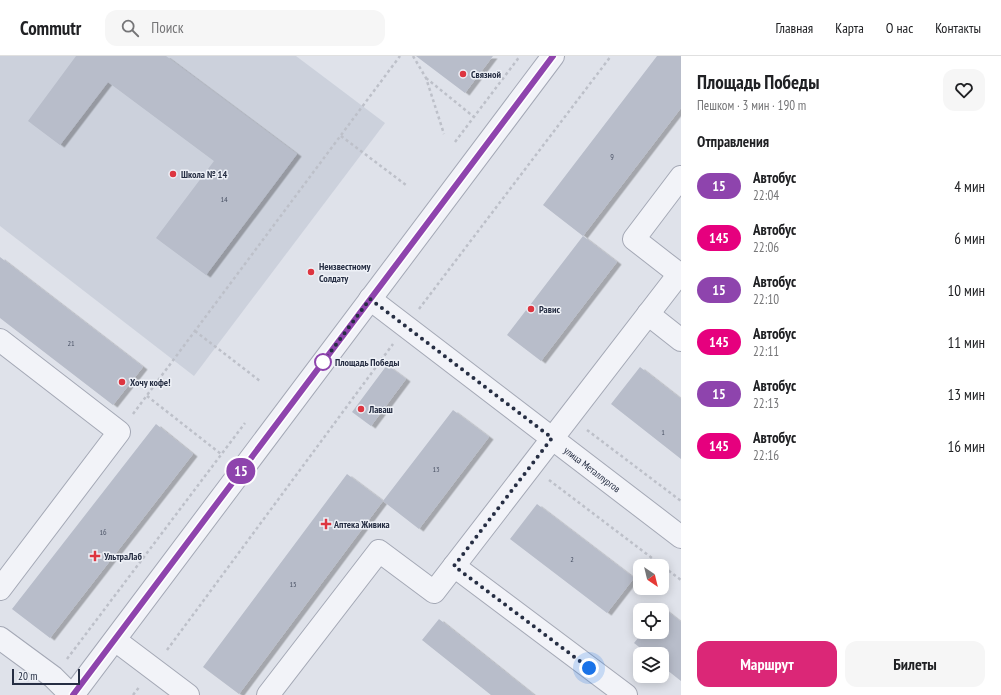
<!DOCTYPE html>
<html lang="ru">
<meta charset="utf-8">
<style>
:root{--surface:#fff;--page:#f6f6f6;--text:#202124;--muted:#757577;--line:#e0e0e0;--accent:#db2777}
body{margin:0;font-family:"PT Sans Narrow",sans-serif;background:var(--page);color:var(--text);height:100vh;display:flex;flex-direction:column;font-size:15px;white-space:nowrap}
*{box-sizing:border-box;margin:0}
p{font-size:13px;color:var(--muted)}
.icon{flex:none;width:22px;height:22px;fill:none;stroke:currentColor;stroke-width:2;stroke-linecap:round;stroke-linejoin:round}
.map{position:relative;flex:1;overflow:hidden}
.panel{display:flex;flex-direction:column;background:var(--surface);width:320px}
.panel>*{flex:none}
.badge{padding:0 8px;border-radius:13px;font-size:14px;line-height:26px}
.needle{width:26px;rotate:145deg}
.tools{position:absolute;left:633px;top:503px;display:grid;gap:8px}
.tools a{display:grid;place-items:center;width:36px;height:36px;border-radius:8px;background:var(--surface);box-shadow:0 2px 10px #0003;font-size:20px}
.scale{position:absolute;left:12px;bottom:10px;width:68px;box-sizing:border-box;padding-left:4px;border:2px solid #262e43;border-top:0;font-size:11px;line-height:14px;white-space:nowrap;color:#262e43;-webkit-text-stroke:3px #eef1f7;paint-order:stroke}
.you{position:absolute;width:20px;height:20px;margin:-10px;border:3px solid #fff;border-radius:50%;background:#1a73e8;box-shadow:0 0 0 6px #1a73e833}
.map>.badge{position:absolute;translate:-50% -50%;box-shadow:0 0 0 2px #fff}
h2{padding:0 16px;font-size:15px;line-height:36px}
.round{display:grid;place-items:center;flex:none;width:42px;height:42px;border-radius:12px;background:var(--page)}
.overview{display:flex;align-items:center;justify-content:space-between;height:68px;padding:0 16px}
h1{font-size:19px;font-weight:700;line-height:30px}
.primary-button{display:flex;gap:8px;margin-top:auto;padding:8px 16px}
.primary-button a{flex:1;height:46px;border-radius:12px;background:var(--accent);color:#fff;font-size:16px;font-weight:700;line-height:46px;text-align:center}
.primary-button a+a{background:var(--page);color:var(--text)}
ul{padding:0;list-style:none}
li{display:flex;align-items:center;gap:12px;height:52px;padding:0 16px}
li div{flex:1}
li b{display:block;font-size:15px}
li em{font-style:normal}
li .badge{min-width:44px;font-weight:700;text-align:center}
header{display:flex;align-items:center;gap:24px;box-sizing:border-box;height:56px;padding:0 20px;background:var(--surface);border-bottom:1px solid var(--line)}
header strong{font-size:19px}
nav{display:flex;gap:22px;margin-inline-start:auto;font-size:14px}
.search{width:280px;height:36px;background:var(--page);display:flex;align-items:center;gap:10px;box-sizing:border-box;padding:0 14px;border-radius:12px;color:var(--muted);font-size:15px}
main{display:flex;flex:1;min-height:0}
.map>svg:first-child{display:block}
.built{fill:#ccd1dc}
.building{fill:#b8bdca;filter:url(#shadow)}
.lines{fill:none;stroke-linecap:round;stroke-linejoin:round}
.minor-casing{stroke:#a4a8b5;stroke-width:24}
.path{stroke:#bdc0c9;stroke-width:2.5;stroke-dasharray:3 3;stroke-linecap:butt}
.minor{stroke:#f2f3f8;stroke-width:22}
.line-casing{stroke:#fff;stroke-width:9}
.line{stroke:#8e44ad;stroke-width:6}
.walk{stroke:#262e43;stroke-width:4;stroke-dasharray:0 7.2}
.poi-dot{fill:#dd3540;stroke:#eef1f7;stroke-width:1.5}
.stop-dot{fill:#fff;stroke:#8e44ad;stroke-width:2}
.labels{text-anchor:middle;dominant-baseline:central;stroke-width:3;stroke-linejoin:round;paint-order:stroke}
.number-label{font-size:8px;fill:#4a5265}
.poi-label{font-size:10px;font-weight:bold;fill:#262e43;stroke:#eef1f7;text-anchor:start}
.stop-label{font-size:10px;font-weight:bold;fill:#262e43;stroke:#eef1f7;text-anchor:start}
.street-label{font-size:10px;fill:#262e43;stroke:#eef1f7}
</style>
<header>
<strong>Commutr</strong>
<div class="search"><svg class="icon" aria-label="search" viewBox="0 0 24 24"><circle cx="10" cy="10" r="6"/><path d="M15 15l6 6"/></svg>Поиск</div>
<nav><a>Главная</a><a>Карта</a><a>О нас</a><a>Контакты</a></nav>
</header>
<main>
<div class="map">
<svg width="681" height="639" viewBox="0 0 681 639">
<defs>
<filter id="shadow"><feDropShadow dx="4.5" dy="2.5" stdDeviation="0" flood-color="#0004"/></filter>
</defs>
<rect width="100%" height="100%" fill="#dfe2ea"/>
<path class="built" d="M0,0h296l89,67 -191,253 -194,-150z"/>
<path class="building" d="M76,0h90l131,98 -91,121 -50,-37 58,-77 -106,-79 -48,63 -32,-24z
M416,0h77l-28,37z
M657,0h24v52l-98,128 -40,-31z
M583,180l34,26 -76,99 -34,-26z
M0,201l143,110 -30,38 -113,-87z
M387,309l19,14 -35,47 -19,-14z
M640,311l41,32v60l-70,-55z
M453,354l36,27 -70,92 -36,-28z
M156,368l37,30 -143,184 -38,-29z
M347,418l36,27 -144,193 -36,-27z
M537,448l97,74 -27,35 -97,-74z
M663,552l18,14v59l-19,-15v-12h-14l-14,-11 9,-11h19v-22z
M439,563l95,76h-43l-69,-55z"/>
<g class="lines">
<defs>
<g id="minor">
<path id="s1" d="M370,243l311,238"/>
<path d="M648,258l33,26"/>
<path d="M0,284l119,92 -119,157"/>
<path d="M454,510l172,129"/>
<path d="M0,582l53,39 18,18"/>
<path d="M115,584l73,55"/>
<path d="M73,639l480,-639"/>
<path d="M268,639l111,-144 55,41 245,-318 -45,-35 47,-62"/>
</g>
</defs>
<use href="#minor" class="minor-casing"/>
<path class="path" d="M413,0l13,22 18,56
M426,22l48,39
M341,80l65,49
M455,86l65,-86
M419,253l192,-253
M195,275l65,50
M147,340l74,58
M133,358l267,-358
M587,374l94,71
M549,424l132,100
M167,594l226,-306
M67,603l178,-236
M133,639l7,-9"/>
<use href="#minor" class="minor"/>
</g>
<g class="lines">
<defs>
<path id="line" d="M73,639l480,-639"/>
</defs>
<use href="#line" class="line-casing"/>
<use href="#line" class="line"/>
<path class="walk" d="M323,306l47,-63 182,139 -98,128 135,102"/>
</g>
<g class="poi-dot">
<circle cx="463" cy="18" r="4"/>
<circle cx="173" cy="118" r="4"/>
<circle cx="311" cy="216" r="4"/>
<circle cx="531" cy="253" r="4"/>
<circle cx="122" cy="326" r="4"/>
<circle cx="361" cy="353" r="4"/>
<path d="M324 462h4v4h4v4h-4v4h-4v-4h-4v-4h4z"/>
<path d="M93 494h4v4h4v4h-4v4h-4v-4h-4v-4h4z"/>
</g>
<circle class="stop-dot" cx="323" cy="306" r="8"/>
<g class="labels">
<g class="number-label">
<text x="612" y="100">9</text>
<text x="224" y="143">14</text>
<text x="71" y="287">21</text>
<text x="663" y="376">1</text>
<text x="436" y="413">13</text>
<text x="103" y="476">16</text>
<text x="572" y="503">2</text>
<text x="293" y="528">15</text>
</g>
<g class="poi-label">
<text x="471" y="18">Связной</text>
<text x="181" y="118">Школа № 14</text>
<text x="319" y="210">Неизвестному<tspan x="319" dy="12">Солдату</tspan></text>
<text x="539" y="253">Равис</text>
<text x="130" y="326">Хочу кофе!</text>
<text x="369" y="353">Лаваш</text>
<text x="334" y="468">Аптека Живика</text>
<text x="104" y="500">УльтраЛаб</text>
</g>
<g class="stop-label">
<text x="335" y="306">Площадь Победы</text>
</g>
<g class="street-label">
<text stroke="none"><textPath href="#s1" startOffset="280">улица Металлургов</textPath></text>
</g>
</g>
</svg>
<div class="tools">
<a><svg class="needle" viewBox="-14 -14 28 28"><path d="M0-13l5 13h-10z" fill="#e53935"/><path d="M0 13l5-13h-10z" fill="#757577"/></svg></a>
<a><svg class="icon" aria-label="locate" viewBox="0 0 24 24"><circle cx="12" cy="12" r="6"/><path d="M12 2v4M12 18v4M2 12h4M18 12h4"/></svg></a>
<a><svg class="icon" aria-label="layers" viewBox="0 0 24 24"><path d="M12 4l9 5-9 5-9-5zM3 14l9 5 9-5"/></svg></a>
</div>
<div class="scale">20 m</div>
<div class="you" style="left:589px;top:612px"></div>
<b class="badge" style="left:241px;top:415px;background:#8e44ad;color:#fff">15</b>
</div>
<section class="panel">
<div class="overview"><div><h1>Площадь Победы</h1><p>Пешком · 3 мин · 190 m</p></div><a class="round"><svg class="icon" aria-label="heart" viewBox="0 0 24 24"><path d="M12 20l-8-8c-3-5 5-10 8-4 3-6 11-1 8 4z"/></svg></a></div>
<h2>Отправления</h2>
<ul>
<li><span class="badge" style="background:#8e44ad;color:#fff">15</span><div><b>Автобус</b><p>22:04</p></div><em>4 мин</em></li>
<li><span class="badge" style="background:#e6007e;color:#fff">145</span><div><b>Автобус</b><p>22:06</p></div><em>6 мин</em></li>
<li><span class="badge" style="background:#8e44ad;color:#fff">15</span><div><b>Автобус</b><p>22:10</p></div><em>10 мин</em></li>
<li><span class="badge" style="background:#e6007e;color:#fff">145</span><div><b>Автобус</b><p>22:11</p></div><em>11 мин</em></li>
<li><span class="badge" style="background:#8e44ad;color:#fff">15</span><div><b>Автобус</b><p>22:13</p></div><em>13 мин</em></li>
<li><span class="badge" style="background:#e6007e;color:#fff">145</span><div><b>Автобус</b><p>22:16</p></div><em>16 мин</em></li>
</ul>
<div class="primary-button"><a>Маршрут</a><a>Билеты</a></div>
</section>
</main>
